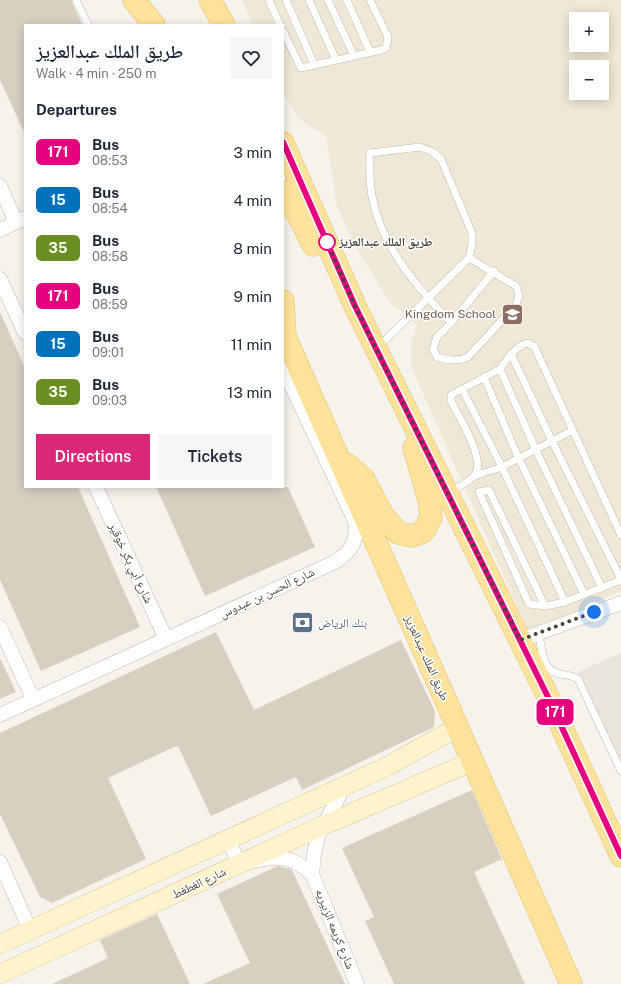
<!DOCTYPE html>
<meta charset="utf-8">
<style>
:root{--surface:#fff;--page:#f6f6f7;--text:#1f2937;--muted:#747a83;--accent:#db2777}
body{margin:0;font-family:"Public Sans","Noto Naskh Arabic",sans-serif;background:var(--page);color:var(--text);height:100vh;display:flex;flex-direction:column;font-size:15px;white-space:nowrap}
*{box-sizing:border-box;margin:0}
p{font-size:13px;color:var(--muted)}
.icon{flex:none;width:22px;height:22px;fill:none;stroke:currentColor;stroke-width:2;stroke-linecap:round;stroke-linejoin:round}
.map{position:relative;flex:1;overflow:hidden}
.panel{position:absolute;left:24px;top:24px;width:260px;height:464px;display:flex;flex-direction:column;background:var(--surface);border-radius:0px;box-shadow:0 2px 10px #0003}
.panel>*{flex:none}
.badge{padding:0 8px;border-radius:6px;font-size:14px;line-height:26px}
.controls{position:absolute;left:569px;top:12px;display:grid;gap:8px}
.controls a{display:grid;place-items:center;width:40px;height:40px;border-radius:0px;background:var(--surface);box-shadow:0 2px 10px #0003;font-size:20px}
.you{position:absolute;width:20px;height:20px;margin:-10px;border:3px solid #fff;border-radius:50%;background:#1a73e8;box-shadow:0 0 0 6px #1a73e833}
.map>.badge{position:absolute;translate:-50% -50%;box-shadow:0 0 0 2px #fff}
h2{padding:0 12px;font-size:15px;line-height:36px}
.round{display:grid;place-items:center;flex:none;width:42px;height:42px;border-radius:0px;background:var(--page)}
.overview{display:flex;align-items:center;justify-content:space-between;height:68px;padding:0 12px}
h1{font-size:19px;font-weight:600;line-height:30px}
.primary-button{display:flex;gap:8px;margin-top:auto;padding:8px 12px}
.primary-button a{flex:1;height:46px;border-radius:0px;background:var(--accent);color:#fff;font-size:16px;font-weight:600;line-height:46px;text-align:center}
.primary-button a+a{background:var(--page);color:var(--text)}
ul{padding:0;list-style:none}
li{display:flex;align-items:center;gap:12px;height:48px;padding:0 12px}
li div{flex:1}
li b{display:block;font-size:15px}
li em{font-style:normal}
li .badge{min-width:44px;font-weight:700;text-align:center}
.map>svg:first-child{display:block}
.residential{fill:#eae5da}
.education{fill:#efe8d6;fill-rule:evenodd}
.building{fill:#d8cfc1}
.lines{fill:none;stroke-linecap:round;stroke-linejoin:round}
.lane-casing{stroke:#c2bbae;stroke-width:8}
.street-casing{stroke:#c2bbae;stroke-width:15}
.secondary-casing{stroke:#d6c79b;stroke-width:20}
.primary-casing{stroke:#e6c16a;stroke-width:23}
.lane{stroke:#fff;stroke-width:7}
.street{stroke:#fff;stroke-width:14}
.secondary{stroke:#fff3cd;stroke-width:19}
.primary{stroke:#ffe39c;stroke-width:22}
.line-casing{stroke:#fff;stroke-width:9}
.line{stroke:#e6007e;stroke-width:6}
.walk{stroke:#4b4439;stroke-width:4;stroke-dasharray:0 7.2}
.stop-dot{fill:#fff;stroke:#e6007e;stroke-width:2}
.labels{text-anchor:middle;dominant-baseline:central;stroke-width:3;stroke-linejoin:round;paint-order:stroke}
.stop-label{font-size:12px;font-weight:bold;fill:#4b4439;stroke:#fff;text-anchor:start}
.education-label{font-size:12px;fill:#785e54;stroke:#fff;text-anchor:end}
.street-label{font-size:12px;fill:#4b4439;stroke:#fff}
.service-label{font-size:12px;fill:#4e5e75;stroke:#fff;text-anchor:start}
</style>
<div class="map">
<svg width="621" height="984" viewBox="0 0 621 984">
<rect width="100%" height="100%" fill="#f6f3ec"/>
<path class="residential" d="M621,653v116l-43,-97z"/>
<path class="education" d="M242,0h379v591l-92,42 -118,-267v-21l6,-20 -27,-23 -35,-56 -18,-39 -11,-71 -5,-4 -12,-5 -13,-13 -13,-22v-67h-30zM576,19h26v26h-26zM576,67h26v26h-26z"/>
<path class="building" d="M0,0h71l11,25h-57v109l-25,-54z
M0,312l25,56v119h53l62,140 -99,44 -41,-91z
M156,487h132l27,60 -110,49z
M216,632l38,78 147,-70 34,71 -1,16 -132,63 -6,-13 -85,39 -33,-70 -4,1 -66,31 38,81 -94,44 -12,-6 -40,-83v-81z
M0,658l16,34 -16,7z
M472,790l30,69 -28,13 51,112h-131l-29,-63 9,-4 -32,-69z
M278,866l14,4 53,114h-142l47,-21 -33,-69z
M157,914l33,70h-138l56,-26 -8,-18z"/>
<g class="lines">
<defs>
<path id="lane" d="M76,0l12,25
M269,0l11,25
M286,0l28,64
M309,0l27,60
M328,0l26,56
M347,0l23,52
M283,31l18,37 80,-18 5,-2 2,-11 -18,-37
M451,323l-14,14 -4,12 4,8c11,3 20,5 31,0l48,-52 3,-10 -3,-9 -47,-28
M378,347l91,-89 3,-13v-12l-31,-74 -8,-7 -13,-5 -50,6c0,14 -1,28 2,43 9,50 45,91 79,127l43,-52
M511,354l41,87 69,138
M500,369l35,79 67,140
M484,377l34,80 66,137
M462,389l40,78 63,135
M474,476l28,-9 71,-37
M449,492c7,-4 21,-10 26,-17 11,-16 -16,-58 -24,-74v-6l49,-26 11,-15 9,-8 7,-3 7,3 87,189
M545,606l-56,-116 -10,2 50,112 16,2 20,-4 56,-22
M539,632c2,14 2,39 21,42 7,1 11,1 18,5l43,92"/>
<path id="street" d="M0,186l16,36
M0,230l25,-12
M0,279l25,54
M96,487l70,152
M0,627l33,72
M520,640l101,-37
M0,715l335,-153c17,-11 23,-21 20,-41l-72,-153
M345,785l-27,51 -4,18 -2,20 45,110
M227,839l13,25c32,-6 45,-14 72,10
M0,862l30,68"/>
<path id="secondary" d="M0,944l386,-177 72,-40
M0,974l322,-148 151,-65"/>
<path id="primary" d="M134,0l20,25
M210,0l14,25
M283,143l72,163 193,391 73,159
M283,191l16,26 14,28
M283,301l2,35
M283,332l288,652
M347,464l17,15 18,35 16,19 14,3 11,-4 8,-14 -2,-18 -15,-52"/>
</defs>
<use href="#lane" class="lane-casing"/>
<use href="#street" class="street-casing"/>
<use href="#secondary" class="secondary-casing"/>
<use href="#primary" class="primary-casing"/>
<use href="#lane" class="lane"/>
<use href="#street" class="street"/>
<use href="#secondary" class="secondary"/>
<use href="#primary" class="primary"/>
</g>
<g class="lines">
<defs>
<path id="line" d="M283,142l72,164 193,391 73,159"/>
</defs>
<use href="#line" class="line-casing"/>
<use href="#line" class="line"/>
<path class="walk" d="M327,242l-2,-4 30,68 165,334 74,-28"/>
</g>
<defs>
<symbol id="school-square" viewBox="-11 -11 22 22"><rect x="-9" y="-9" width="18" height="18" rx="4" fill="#8d6e63" stroke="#fff"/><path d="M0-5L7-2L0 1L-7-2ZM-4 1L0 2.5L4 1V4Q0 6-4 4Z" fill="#fff"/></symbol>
<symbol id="bank-square" viewBox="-11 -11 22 22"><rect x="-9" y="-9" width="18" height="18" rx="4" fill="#5c6f8a" stroke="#fff"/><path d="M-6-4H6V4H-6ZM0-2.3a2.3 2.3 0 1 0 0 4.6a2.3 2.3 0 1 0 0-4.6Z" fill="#fff"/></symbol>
</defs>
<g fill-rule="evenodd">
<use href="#school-square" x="500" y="302" width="25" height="25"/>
<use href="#bank-square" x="290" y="610" width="25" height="25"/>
</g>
<circle class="stop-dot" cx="327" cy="242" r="8"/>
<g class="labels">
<g class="stop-label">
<text x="339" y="242">طريق الملك عبدالعزيز</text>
</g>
<g class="education-label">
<text x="496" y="314">Kingdom School</text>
</g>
<g class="street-label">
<text transform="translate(131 563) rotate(65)">شارع أبي بكر خوقير</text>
<text transform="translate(267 593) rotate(-25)">شارع الحسن بن عبدوس</text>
<text transform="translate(427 658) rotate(66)">طريق الملك عبدالعزيز</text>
<text transform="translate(199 883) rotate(-25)">شارع الغطغط</text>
<text transform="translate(335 929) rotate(68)">شارع كريمه الزبيريه</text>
</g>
<g class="service-label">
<text x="318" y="623">بنك الرياض</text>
</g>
</g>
</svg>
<div class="controls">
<a>+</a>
<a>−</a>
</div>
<div class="you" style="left:594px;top:612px"></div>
<b class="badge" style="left:555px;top:712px;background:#e6007e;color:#fff">171</b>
<section class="panel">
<div class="overview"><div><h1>طريق الملك عبدالعزيز</h1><p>Walk · 4 min · 250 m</p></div><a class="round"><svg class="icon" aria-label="heart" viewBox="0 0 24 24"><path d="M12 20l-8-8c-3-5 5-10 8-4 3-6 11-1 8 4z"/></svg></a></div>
<h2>Departures</h2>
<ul>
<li><span class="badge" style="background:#e6007e;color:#fff">171</span><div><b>Bus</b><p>08:53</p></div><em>3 min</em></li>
<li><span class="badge" style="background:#0072bc;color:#fff">15</span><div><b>Bus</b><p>08:54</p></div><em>4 min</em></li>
<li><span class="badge" style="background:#6b8e23;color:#fff">35</span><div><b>Bus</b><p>08:58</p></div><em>8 min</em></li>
<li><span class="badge" style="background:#e6007e;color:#fff">171</span><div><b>Bus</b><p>08:59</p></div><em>9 min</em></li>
<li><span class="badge" style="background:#0072bc;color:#fff">15</span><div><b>Bus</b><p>09:01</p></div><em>11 min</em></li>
<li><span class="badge" style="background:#6b8e23;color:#fff">35</span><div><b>Bus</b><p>09:03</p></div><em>13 min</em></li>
</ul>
<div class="primary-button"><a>Directions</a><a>Tickets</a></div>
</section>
</div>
